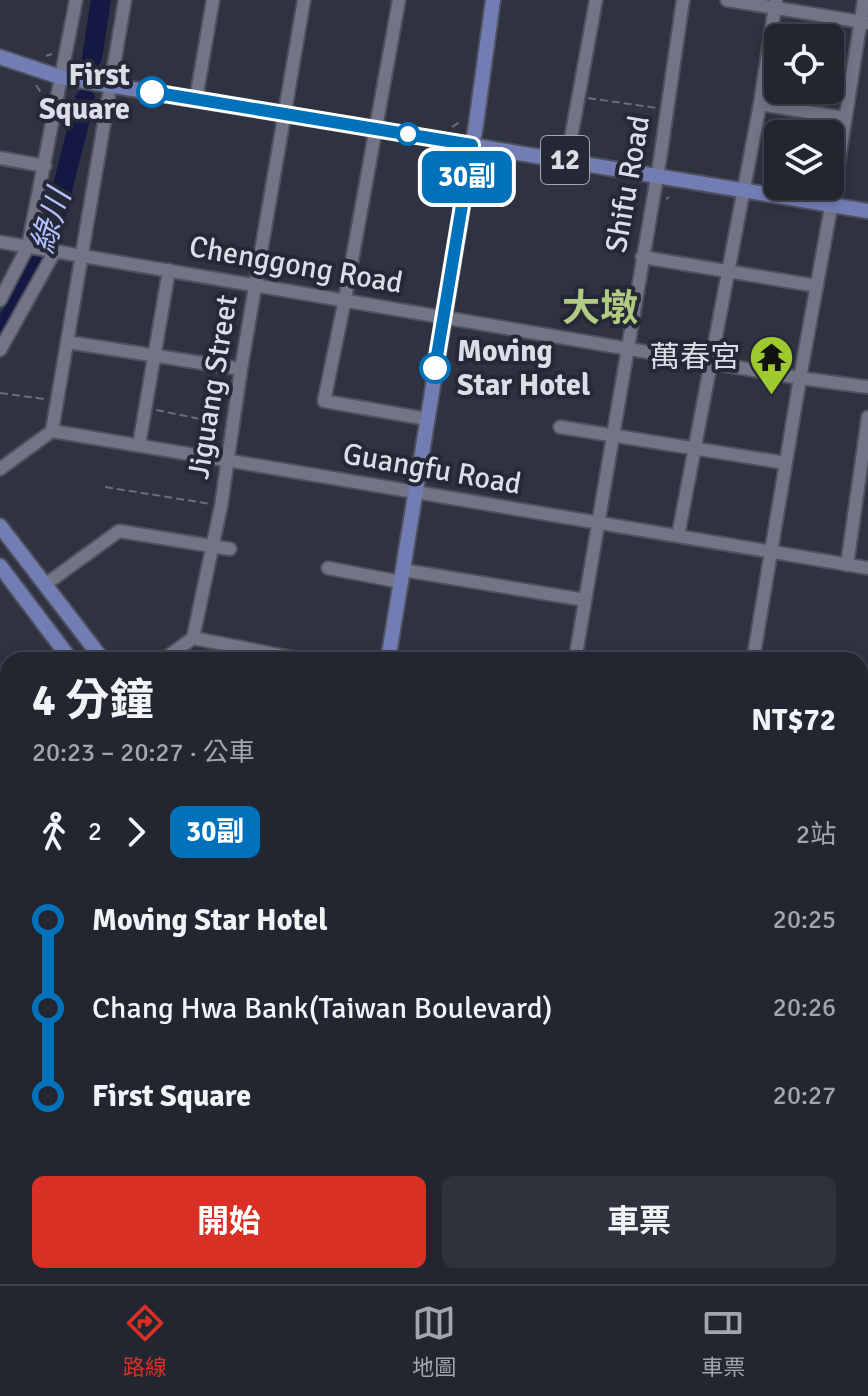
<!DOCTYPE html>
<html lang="zh-TW">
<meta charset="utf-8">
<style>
:root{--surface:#222631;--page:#2e323d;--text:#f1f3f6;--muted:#a2a5ab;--line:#3f434d;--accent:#d93025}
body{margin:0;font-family:Signika,"Noto Sans TC",sans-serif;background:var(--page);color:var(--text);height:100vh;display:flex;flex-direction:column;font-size:30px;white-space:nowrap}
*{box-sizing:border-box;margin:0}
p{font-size:26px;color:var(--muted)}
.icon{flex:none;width:44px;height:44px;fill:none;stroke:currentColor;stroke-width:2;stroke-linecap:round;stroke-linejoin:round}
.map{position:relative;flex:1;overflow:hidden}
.side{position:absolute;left:0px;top:652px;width:868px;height:632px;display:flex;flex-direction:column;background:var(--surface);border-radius:24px 24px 0 0;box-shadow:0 4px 12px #0003,0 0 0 2px var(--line)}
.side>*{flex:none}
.badge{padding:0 16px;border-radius:12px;font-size:28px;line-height:52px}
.controls{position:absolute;left:764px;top:24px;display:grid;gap:16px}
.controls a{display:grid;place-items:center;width:80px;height:80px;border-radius:12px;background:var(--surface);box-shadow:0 4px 12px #0003,0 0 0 2px var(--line);font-size:40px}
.map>.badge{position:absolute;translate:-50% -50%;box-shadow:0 0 0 4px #fff}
.legs{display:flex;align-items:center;gap:12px;height:88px;padding:0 32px;font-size:26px}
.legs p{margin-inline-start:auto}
.headline{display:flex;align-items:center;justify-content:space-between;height:136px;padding:0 32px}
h1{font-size:44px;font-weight:700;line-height:60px}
.action{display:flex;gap:16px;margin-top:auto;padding:16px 32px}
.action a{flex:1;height:92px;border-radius:12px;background:var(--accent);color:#fff;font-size:32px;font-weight:700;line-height:92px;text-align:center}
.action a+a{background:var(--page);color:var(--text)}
ul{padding:0 32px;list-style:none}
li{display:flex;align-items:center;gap:28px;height:88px;font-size:30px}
li i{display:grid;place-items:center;width:12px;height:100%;margin:0 10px;background:currentColor}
li i::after{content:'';width:20px;height:20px;margin:-10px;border:6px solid;border-radius:50%;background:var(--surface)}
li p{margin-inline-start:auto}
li:first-child i{background:linear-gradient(#0000 50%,currentColor 0)}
li:last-child i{background:linear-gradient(currentColor 50%,#0000 0)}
.dock{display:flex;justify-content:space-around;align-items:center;height:112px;border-top:2px solid var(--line);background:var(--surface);font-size:22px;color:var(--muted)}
.dock a{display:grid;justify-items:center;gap:4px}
.dock .active{color:var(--accent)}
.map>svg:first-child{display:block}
.park{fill:url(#park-tufts)}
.pitch{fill:#4b537a}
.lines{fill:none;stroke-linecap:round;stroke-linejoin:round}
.river{stroke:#141843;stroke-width:20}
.minor-casing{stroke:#4e505d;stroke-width:16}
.major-casing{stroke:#4e505d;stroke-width:18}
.path{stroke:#6a6d7b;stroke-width:2;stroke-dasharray:8 4;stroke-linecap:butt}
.minor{stroke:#717586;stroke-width:12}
.major{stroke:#727db4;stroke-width:14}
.line-1-casing{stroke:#fff;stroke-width:18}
.line-1{stroke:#0072bc;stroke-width:12}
.stop-1-dot{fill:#fff;stroke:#0072bc;stroke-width:4}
.labels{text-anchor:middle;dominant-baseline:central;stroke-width:8;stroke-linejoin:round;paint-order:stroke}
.shield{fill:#252836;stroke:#a4a7b2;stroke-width:2}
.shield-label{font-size:28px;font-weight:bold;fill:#dbdde7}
.stop-label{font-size:30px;font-weight:bold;fill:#dbdde7;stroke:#252836;text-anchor:end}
.street-label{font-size:30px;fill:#dbdde7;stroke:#252836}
.poi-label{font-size:30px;fill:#dbdde7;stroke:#252836;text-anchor:end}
.water-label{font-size:32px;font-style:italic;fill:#b3c0fe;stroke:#252836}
.district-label{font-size:38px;font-weight:bold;fill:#b1cb83;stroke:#252836}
</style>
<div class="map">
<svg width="868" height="1284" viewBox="0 0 868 1284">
<defs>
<pattern id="park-tufts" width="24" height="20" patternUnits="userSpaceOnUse" patternTransform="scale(2)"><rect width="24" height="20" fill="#4b537a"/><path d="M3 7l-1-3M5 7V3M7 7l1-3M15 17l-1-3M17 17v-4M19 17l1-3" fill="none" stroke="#646b8d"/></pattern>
</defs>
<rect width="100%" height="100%" fill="#2e3241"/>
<path class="park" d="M860,780l8,1v85l-8,9z
M860,1034l8,2v126l-7,11z"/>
<path class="pitch" d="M868,871v148l-8,-3v-136z"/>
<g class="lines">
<path class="river" d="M92,58l9,-58
M0,336l47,-87 38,-150"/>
<defs>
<path id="minor" d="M399,0l-54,299 -21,102 103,18
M727,0l141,23
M196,99l17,-99
M760,104l85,14
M0,158l45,8
M567,160l29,-160
M0,242l800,136 68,9
M642,257l175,29
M0,300l28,-54 48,-246
M67,342l174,27
M0,350l55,-99
M560,427l226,36
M52,431l73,-431
M139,445l30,-175
M0,469l52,-38 816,137
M678,536l82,-432 16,-104
M847,565l21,-148
M328,568l73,14
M403,570l182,30
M46,584l73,-53 111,18
M193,638l28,-132 20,-137 63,-369
M163,660l30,-22 111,22
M575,660l85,-501 23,-159
M753,660l47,-282 35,-193 29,-185
M860,756l8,1
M0,778l8,-5
M0,942l8,-5
M0,1058l8,13
M0,1096l8,-5
M0,1150l8,12
M137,1276l5,8
M206,1284l14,-8"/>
<path id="major" d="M0,57l60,20 808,134
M0,526l103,134
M0,566l71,94
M388,660l88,-536 17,-124
M860,1223l8,-9
M860,1247l8,-6
M391,1276l2,8
M429,1276l2,8
M768,1284l13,-8
M808,1284l12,-8"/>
</defs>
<use href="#minor" class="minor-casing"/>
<use href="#major" class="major-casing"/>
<path class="path" d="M46,56l6,-2
M36,85l8,12
M588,98l69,10
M452,127l9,-6
M447,159l2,5
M485,170l5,-4
M666,199l3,-2
M0,393l44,6
M156,410l64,13
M105,487l106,17
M860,862l8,-7
M860,1168l8,4
M525,1276l2,8"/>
<use href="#minor" class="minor"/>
<use href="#major" class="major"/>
</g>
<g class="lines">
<defs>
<path id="line-1" d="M152,92l320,53 -37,223"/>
</defs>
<use href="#line-1" class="line-1-casing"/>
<use href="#line-1" class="line-1"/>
</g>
<defs>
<symbol id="temple-pin" viewBox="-11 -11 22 30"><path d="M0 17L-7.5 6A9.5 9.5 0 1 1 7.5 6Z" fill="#9eca2e" stroke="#252836"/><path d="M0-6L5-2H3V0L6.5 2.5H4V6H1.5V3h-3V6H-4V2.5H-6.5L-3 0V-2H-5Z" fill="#111"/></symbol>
</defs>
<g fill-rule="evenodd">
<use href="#temple-pin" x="746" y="332" width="51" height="69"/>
</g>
<g class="stop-1-dot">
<circle cx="152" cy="92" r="14"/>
<circle cx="408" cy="134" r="10"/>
<circle cx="435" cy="368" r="14"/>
</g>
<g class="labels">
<rect class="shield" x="541" y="136" width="48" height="48" rx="6"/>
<g class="shield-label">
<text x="565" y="160">12</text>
</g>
<g class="stop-label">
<text x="130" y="75">First<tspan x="130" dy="34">Square</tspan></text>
<text x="457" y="351" text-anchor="start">Moving<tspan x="457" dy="34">Star Hotel</tspan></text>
</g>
<g class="street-label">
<text transform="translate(628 184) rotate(-80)">Shifu Road</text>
<text transform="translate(296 265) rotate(10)">Chenggong Road</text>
<text transform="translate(213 387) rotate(-81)">Jiguang Street</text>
<text transform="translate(432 469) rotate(10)">Guangfu Road</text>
</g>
<g class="poi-label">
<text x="740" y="357">萬春宮</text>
</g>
<g class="water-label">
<text transform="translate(51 221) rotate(-73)">綠川</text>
</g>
<g class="district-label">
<text x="600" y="308">大墩</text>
</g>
</g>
</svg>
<div class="controls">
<a><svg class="icon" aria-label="locate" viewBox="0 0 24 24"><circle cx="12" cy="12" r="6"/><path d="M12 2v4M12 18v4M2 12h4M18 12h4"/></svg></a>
<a><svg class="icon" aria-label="layers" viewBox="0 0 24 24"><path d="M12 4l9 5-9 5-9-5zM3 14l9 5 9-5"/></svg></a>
</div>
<b class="badge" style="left:467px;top:177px;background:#0072bc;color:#fff">30副</b>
<section class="side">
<div class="headline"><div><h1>4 分鐘</h1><p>20:23 – 20:27 · 公車</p></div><b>NT$72</b></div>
<div class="legs"><svg class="icon" aria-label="walk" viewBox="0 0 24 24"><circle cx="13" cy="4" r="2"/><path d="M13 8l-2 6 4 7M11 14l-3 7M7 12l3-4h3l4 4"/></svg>2<svg class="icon" aria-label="forward" viewBox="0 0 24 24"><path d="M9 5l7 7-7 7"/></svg><b class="badge" style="background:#0072bc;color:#fff">30副</b><p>2站</p></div>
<ul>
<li><i style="color:#0072bc"></i><b>Moving Star Hotel</b><p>20:25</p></li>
<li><i style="color:#0072bc"></i><span>Chang Hwa Bank(Taiwan Boulevard)</span><p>20:26</p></li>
<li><i style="color:#0072bc"></i><b>First Square</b><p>20:27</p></li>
</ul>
<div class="action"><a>開始</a><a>車票</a></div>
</section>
</div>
<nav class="dock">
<a class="active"><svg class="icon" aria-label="directions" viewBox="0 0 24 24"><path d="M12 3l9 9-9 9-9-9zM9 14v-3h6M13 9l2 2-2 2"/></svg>路線</a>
<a><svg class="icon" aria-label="map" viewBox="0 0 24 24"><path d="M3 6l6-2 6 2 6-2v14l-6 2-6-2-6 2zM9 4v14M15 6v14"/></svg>地圖</a>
<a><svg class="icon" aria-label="tickets" viewBox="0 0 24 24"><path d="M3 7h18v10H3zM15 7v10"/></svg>車票</a>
</nav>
